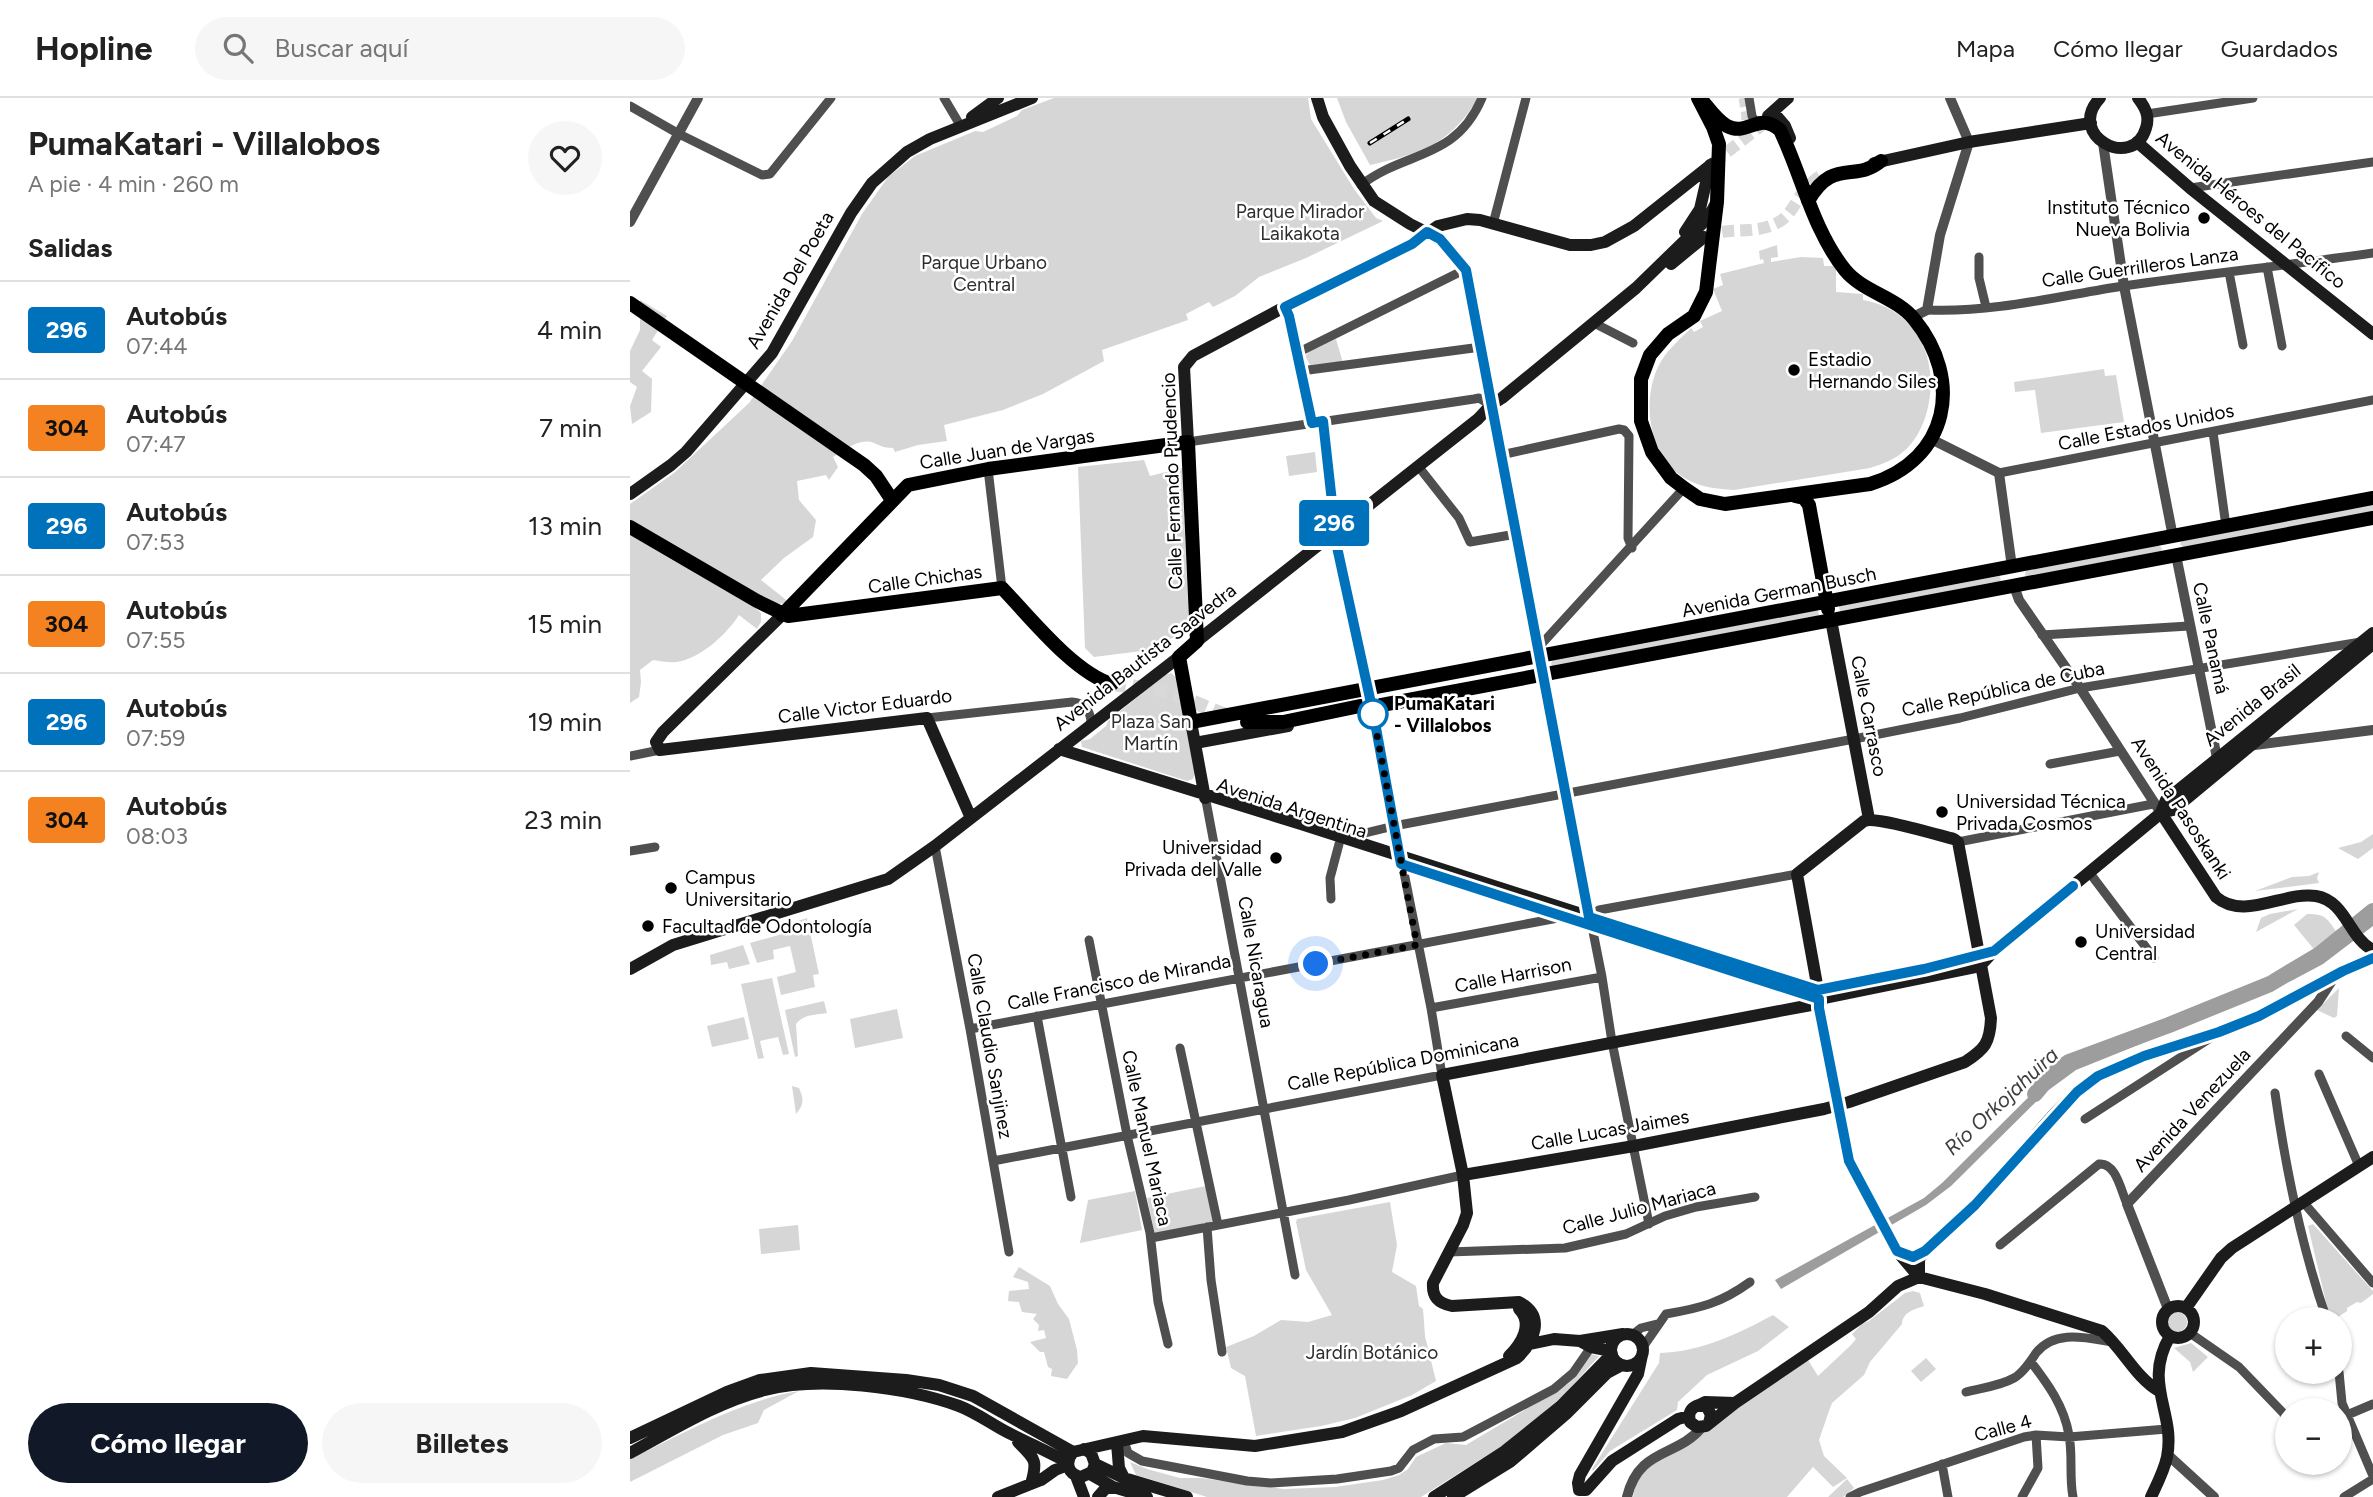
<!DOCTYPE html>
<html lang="es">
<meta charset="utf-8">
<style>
:root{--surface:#fff;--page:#f6f6f6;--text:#222;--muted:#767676;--line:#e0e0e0;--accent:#111827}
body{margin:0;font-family:Figtree,sans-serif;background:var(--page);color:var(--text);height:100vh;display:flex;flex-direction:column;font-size:26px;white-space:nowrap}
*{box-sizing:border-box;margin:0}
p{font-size:23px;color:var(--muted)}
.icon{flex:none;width:38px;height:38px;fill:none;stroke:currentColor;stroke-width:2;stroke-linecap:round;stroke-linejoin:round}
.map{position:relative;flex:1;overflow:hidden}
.sheet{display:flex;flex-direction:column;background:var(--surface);width:630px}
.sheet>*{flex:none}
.badge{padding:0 14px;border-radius:5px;font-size:24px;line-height:46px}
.tools{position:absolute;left:1645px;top:1209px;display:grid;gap:14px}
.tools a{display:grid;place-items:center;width:77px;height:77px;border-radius:50%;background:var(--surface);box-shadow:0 2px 5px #0004;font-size:35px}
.you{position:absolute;width:35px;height:35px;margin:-18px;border:5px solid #fff;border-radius:50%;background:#1a73e8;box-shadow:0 0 0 10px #1a73e833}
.map>.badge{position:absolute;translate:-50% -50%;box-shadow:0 0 0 4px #fff}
h2{padding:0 28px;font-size:26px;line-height:63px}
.round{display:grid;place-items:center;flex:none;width:74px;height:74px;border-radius:37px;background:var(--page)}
.summary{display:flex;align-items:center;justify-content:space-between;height:119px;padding:0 28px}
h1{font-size:33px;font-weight:700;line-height:52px}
.action{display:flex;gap:14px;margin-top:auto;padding:14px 28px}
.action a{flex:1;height:80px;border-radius:42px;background:var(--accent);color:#fff;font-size:28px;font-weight:700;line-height:80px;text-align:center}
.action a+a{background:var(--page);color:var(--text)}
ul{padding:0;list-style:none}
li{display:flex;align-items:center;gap:21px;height:98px;padding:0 28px;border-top:2px solid var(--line)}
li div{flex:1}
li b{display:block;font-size:26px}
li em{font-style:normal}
li .badge{min-width:77px;font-weight:700;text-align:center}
header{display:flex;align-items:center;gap:42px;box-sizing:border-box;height:98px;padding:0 35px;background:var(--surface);border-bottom:2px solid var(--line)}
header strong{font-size:33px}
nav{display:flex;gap:38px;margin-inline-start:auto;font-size:24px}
.search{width:490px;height:63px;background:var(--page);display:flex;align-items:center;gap:18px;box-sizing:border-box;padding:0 24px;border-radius:38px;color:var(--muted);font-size:26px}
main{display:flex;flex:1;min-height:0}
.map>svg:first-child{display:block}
.green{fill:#d6d6d6}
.water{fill:#9d9d9d}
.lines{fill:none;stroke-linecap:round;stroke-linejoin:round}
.river{stroke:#9d9d9d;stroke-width:16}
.minor-tunnel{stroke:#d9d9d9;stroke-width:9;stroke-dasharray:9 4.5;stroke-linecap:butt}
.secondary-tunnel{stroke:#d9d9d9;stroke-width:12;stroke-dasharray:12 6;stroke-linecap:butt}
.primary-tunnel{stroke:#d9d9d9;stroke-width:14;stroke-dasharray:14 7;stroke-linecap:butt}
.minor{stroke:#4f4f4f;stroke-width:9}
.tertiary{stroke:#4f4f4f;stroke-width:10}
.secondary{stroke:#1c1c1c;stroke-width:12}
.primary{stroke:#000;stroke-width:14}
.rail-casing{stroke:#000;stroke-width:5}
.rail{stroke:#fff;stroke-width:2.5;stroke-dasharray:8;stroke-linecap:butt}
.line-casing{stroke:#fff;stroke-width:16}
.line{stroke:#0072bc;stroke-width:10}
.walk{stroke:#000;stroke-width:7;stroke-dasharray:0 12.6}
.poi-dot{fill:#000;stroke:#fff;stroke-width:2.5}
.stop-dot{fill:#fff;stroke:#0072bc;stroke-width:3.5}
.labels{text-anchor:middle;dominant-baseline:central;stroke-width:5;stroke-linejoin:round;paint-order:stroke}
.poi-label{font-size:19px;fill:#000;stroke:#fff;text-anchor:start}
.street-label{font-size:19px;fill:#000;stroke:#fff}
.park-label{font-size:19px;fill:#2d2d2d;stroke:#fff}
.stop-label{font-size:19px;font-weight:bold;fill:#000;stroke:#fff;text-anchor:start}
.water-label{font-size:21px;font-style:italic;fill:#3e3e3e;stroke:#fff}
</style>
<header>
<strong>Hopline</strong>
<div class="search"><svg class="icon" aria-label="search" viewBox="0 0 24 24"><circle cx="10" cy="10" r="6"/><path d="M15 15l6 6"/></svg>Buscar aquí</div>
<nav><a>Mapa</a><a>Cómo llegar</a><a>Guardados</a></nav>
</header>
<main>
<section class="sheet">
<div class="summary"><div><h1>PumaKatari - Villalobos</h1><p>A pie · 4 min · 260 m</p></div><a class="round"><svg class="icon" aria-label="heart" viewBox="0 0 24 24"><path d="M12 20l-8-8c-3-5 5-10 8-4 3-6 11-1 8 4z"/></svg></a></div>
<h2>Salidas</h2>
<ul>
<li><span class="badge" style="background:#0072bc;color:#fff">296</span><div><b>Autobús</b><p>07:44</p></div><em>4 min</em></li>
<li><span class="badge" style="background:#f58220;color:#111">304</span><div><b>Autobús</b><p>07:47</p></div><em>7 min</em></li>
<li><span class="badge" style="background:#0072bc;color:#fff">296</span><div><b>Autobús</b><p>07:53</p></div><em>13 min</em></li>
<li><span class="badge" style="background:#f58220;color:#111">304</span><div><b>Autobús</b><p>07:55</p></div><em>15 min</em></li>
<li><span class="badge" style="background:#0072bc;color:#fff">296</span><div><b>Autobús</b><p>07:59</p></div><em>19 min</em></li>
<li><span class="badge" style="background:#f58220;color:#111">304</span><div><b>Autobús</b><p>08:03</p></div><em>23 min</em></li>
</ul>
<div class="action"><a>Cómo llegar</a><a>Billetes</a></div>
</section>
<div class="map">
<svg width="1743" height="1399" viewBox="0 0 1743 1399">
<rect width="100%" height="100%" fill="#fff"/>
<path class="green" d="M424,0h254l3,21 43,70 22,29 7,3 -77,37 -47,19 -24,19 -22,11 -4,-5 -23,12 2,6 -86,30 2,11 -61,33 -40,16 -59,15 3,16 -29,4 -23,7 -2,-4c-10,0 -13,-3 -22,-6 -13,-3 -27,8 -38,15l5,10 -9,13 -3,-5 -29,6 2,19 17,20 -3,17 -29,21 -23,22 29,23 -16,1 -32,-19 11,21 8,7v9l-4,7 -18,-14c-13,20 -39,44 -63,47 -7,1 -16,-1 -23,-2l-13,10 1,12 -2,15 -9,6v-199l44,-31 75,-70 43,-62 70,-127 26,-37 27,-21 60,-25 8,1 34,-16 5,-6z
M707,0h141c-27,46 -58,56 -108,67l-24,-43z
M1147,147l1,12 -7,1v4l30,-5 22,1 1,8h12v26l27,2v6c57,10 78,64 63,115 -4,13 -12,28 -22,36 -10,9 -22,13 -34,17l-136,22c-14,-1 -28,-2 -42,-8 -43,-19 -52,-80 -33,-117 8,-15 20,-25 32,-37l3,4 9,-5 -3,-6 22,-10 -9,-22 10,-4 -3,-11 44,-11 -1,-4 -3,1 -1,-9z
M10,202l27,16 -15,24 9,7 -19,24 10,8 -1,33 -19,12 -2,-18 7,-19 -7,-5v-31l10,-21z
M706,241l7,24 -33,2 -5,-9 4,-4z
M1474,271l1,7 11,-1 8,47 -83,11 -6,-43 -20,2 -1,-10z
M685,354l2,20 -28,4 -3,-20z
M514,362l6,16 32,-8 7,157 -31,24 -64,8 -9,-9 -7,-181z
M1743,405v10l-189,35 -4,-4 3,-4z
M1528,447l4,3 -1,3 -135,26 -1,-3 1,-3z
M1370,478l1,6 -161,30 -1,-6z
M1188,512l1,6 -267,50 -1,-2 2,-5z
M541,575l7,6 17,94 -2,6 -6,2 -105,-34 -1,-6 9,-2 16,-13 2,-5 57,-46z
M1743,736v14l-15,11 -20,-11 23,-6z
M1689,774l-2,6 2,5 -64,8 37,-14 17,-1z
M1668,811l-42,23 5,-14 9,-4z
M1677,816c20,0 20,5 31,20l-21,19 -23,-28z
M177,820l12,56 -6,1 2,12 -34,8 -4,-18 19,-5 -6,-26 -17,4 1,9 -17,4 -7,-20 50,-14 -2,-8z
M113,847l7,19 -21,5 -2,-7 -16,3 -1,-10z
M142,880l17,76 -6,1 -5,-18 -18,4 4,17 -6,1 -17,-75z
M1709,890l-2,28 -3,2 -17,-8z
M194,903l3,12c-12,2 -23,1 -31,11l2,32 -3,1 -10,-47z
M267,911l6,29 -48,10 -5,-29z
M114,919l5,22 -37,8 -5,-21z
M162,988l7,2c5,11 5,17 -3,26z
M576,1088l8,36 -59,12 -8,-36z
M505,1093l7,39 -62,13 8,-43z
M760,1104l7,43 -5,27 24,14 3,20 4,3 2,27 11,45 -24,14 -57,23 -34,8 -65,10 -11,-60 -14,-8 -5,-21 28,-11 27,-16 27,2 24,-7 -26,-45 -10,-48 1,-3z
M1683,1126l60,67v3l-12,9 -4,-1 -10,6v3l-12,8h-5l-22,-93z
M168,1127l2,25 -39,4 -2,-25z
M389,1169l31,19 8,18 11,15 8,31 1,13 -11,16 -16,-3 1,-7 -4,-2 -4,-15h-4l-10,-10 16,-4 -2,-8 -6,1 1,-6 -6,-6 4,-5 -15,-2 -3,-10 -11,-1 1,-10 20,-2 -1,-7 -15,-5z
M1283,1193l7,2 4,13c-11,4 -21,6 -22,18l-32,38 -6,13 -32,28 -3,8 -10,29 5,16 23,22 -14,9 -20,-20 -26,30h-154l3,-14 6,-11 163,-117 13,21 33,-31 5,-6 -4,-5 10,-10 7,-3 36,-28z
M1537 1224a10 10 0 1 1 20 0a10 10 0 1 1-20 0Z
M1143,1217l16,12 -31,24 -51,24 -29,27 -1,8 -67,41 -17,20 -1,-2 67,-106 1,-10c40,-1 78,-19 113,-38z
M1561,1245l17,14 -15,15 -3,-10 -16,-14z
M960,1256l9,2 -34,38 -49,43 -95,60h-214l-71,-22 -6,-13 17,7 33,9h21l83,11 51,-2 48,-7 16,-5 9,-6 8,-12 30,-14 20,2 89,-53 14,-9z
M1296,1260l10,11 -15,13 -10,-11z
M169,1293l-35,19 -6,13 -35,12 -93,47v-23c54,-26 110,-58 169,-68z
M1217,1381l7,9 -11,9h-15z"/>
<path class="water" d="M1743,813v15l-50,38 -30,16 -63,28 -154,62 -30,22 -95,94 -25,19 -145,84 -6,-9 149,-82 18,-15 108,-107 22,-15 88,-32 112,-46 48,-29z"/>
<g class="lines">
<path class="river" d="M1405,996l14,-17 20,-15 100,-37 101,-41 50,-30 53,-43"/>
<path class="minor-tunnel" d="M1113,0l3,18 -2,22"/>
<path class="secondary-tunnel" d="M1083,65l49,-38
M1075,139c23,-11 47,-2 70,-13 16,-7 19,-21 29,-33 5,-7 14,-14 21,-18"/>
<path class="primary-tunnel" d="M482,586c20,3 42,3 61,10 20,7 38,16 58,23"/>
<path class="minor" d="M314,0l16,27
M1119,0l3,18 3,5h6
M0,8l49,28 83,41 8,-1 61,-76
M1517,16l106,-16
M731,87c45,-35 94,-24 121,-87
M1560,90l183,-26
M863,126l33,-126
M1349,159v21l7,29
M1637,169l15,79
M1599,174l14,73
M655,209l4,9 23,107
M1297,212c65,3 132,-14 196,-24 83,-12 167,-21 250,-33
M964,225l39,20
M667,255l169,-84
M671,273l180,-24
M693,323l14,126 31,142
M1583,334l13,94
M558,344l286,-43 5,-1 12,7 48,252
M871,357l118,-26 5,1 5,6 -1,102 4,10
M788,368l41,52 11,24 46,-8
M358,371l14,119
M1369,375l374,-73
M1412,537l147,-9
M907,551l147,-161
M912,577l60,302 10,65 37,182
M297,620l145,-16c13,1 19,9 19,22
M0,658l30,-6
M1420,666l70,-13
M576,703l89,474
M718,741l9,-4 37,-9 460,-87 106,-21 120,-30 281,-46
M1328,744l195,-38
M305,748l35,183 39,223
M0,753l25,-4
M1459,774l65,86
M701,801l-1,-21 9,-34
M959,819l10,-7 198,-36
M459,842l38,195 23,98 8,69 10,42
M801,910l171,-31
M407,918l34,181
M340,931l593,-112
M1716,938l27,22
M550,950l38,177
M1689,976l40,92
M1645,995c11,77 26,153 52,227
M1455,1021l127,-82
M363,1063l449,-86 -11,-67 -60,-301
M1674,1105l69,80
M577,1129l4,53 11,72
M521,1140l198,-38 114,-25
M1370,1147l99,-81c17,-2 22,27 28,40
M819,1154l116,-4 61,-14 39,-18 31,-9 59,-10
M1560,1235l49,34 48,50
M1002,1237l9,-7 16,-4
M1013,1249l23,-33c35,-6 55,-11 84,-32
M1401,1264c17,22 33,44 38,73 4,21 0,42 4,62
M1709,1274l3,31 31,73
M1336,1294c15,-4 34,-6 48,-14 9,-5 16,-16 22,-25 19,-24 51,-15 77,-11
M1710,1320l33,-14
M494,1343l4,12 14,8 105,20 24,2 66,-4 54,-8 8,-3 14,-18 21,-11 29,-2 91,-48 19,-16 18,-26
M1312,1366l6,33
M1220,1399l10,-5 164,-55 12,-2 33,2 98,-8
M1392,1399l16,-29 -2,-33
M1714,1399l29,-18"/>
<path class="tertiary" d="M1473,45l21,143 49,251
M0,124l68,-124
M1283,219l14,-7 13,-75 29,-93 -19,-44
M1301,341l68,34 13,94
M1546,457l41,203 5,5
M1384,488l5,14 61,88 81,125
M1617,648l126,-16
M1538,1211l-41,-105 191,-202 17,-26
M1538,1357l46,42
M997,1399c12,-50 50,-39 75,-70"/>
<path class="secondary" d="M687,0l6,19 27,49 24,35 36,23 30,15 26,30 25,136
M1470,0c-35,37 33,74 46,30 4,-12 -1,-21 -8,-30
M1143,14l12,14 5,12
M1138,18l20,-18
M342,19l26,-19
M1507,44l53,46 183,146
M1244,65l95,-21 122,-19
M1055,134l15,-23 10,-44
M1041,166l33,-27
M558,344l-4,-75 9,-11 114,-61 105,-51 26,-18 29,-7 13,1 90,25h21l14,-3 29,-16 78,-62
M0,396l41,-29 15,-13 86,-99 79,-140 21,-30 35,-31 23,-13 102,-41
M152,517l-119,117 -7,10 4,8 267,-32 44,100
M1201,522l38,199
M567,543l281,-222 13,-14 11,-7 134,-110 72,-70 7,-13
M561,624l14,76
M565,645l93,-17
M429,651l242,75 517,166 106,-21 59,-15
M1531,715l55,84c28,24 68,-6 100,-1 30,5 33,42 57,54
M1531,715l5,-13 207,-167
M963,829l106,34
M0,871l43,-24 215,-66 47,-33 244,-189
M833,1077l171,-29 190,-37 25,-7 116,-40c20,-13 25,-19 26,-44l-33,-176 -4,-3c-16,-4 -79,-23 -90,-18l-67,53 21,116 1,18 30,153 48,90 22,26
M1289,1179v-18l6,-8c24,-22 48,-42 69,-66 27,-30 54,-69 85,-95 50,-41 123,-47 181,-74 38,-18 73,-43 113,-58
M1289,1179l66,17 117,37c21,18 34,47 57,60
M1532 1224a16 16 0 1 1 32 0a16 16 0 1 1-32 0Z
M1556,1210l35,-50 11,-10 141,-91
M981 1252a16 16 0 1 1 32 0a16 16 0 1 1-32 0Z
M950,1243l11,6 20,4
M900,1246l24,-5 26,2 43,-7
M1012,1257l-4,19 -58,101 -2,8 1,7h7l26,-29 66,-42 11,-3
M879,1258c12,-12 25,-32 10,-47
M1069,1307l6,-3 30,1
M1079,1325l2,-8 -4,-8 -8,-2c-9,3 -11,8 -9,17l7,5 9,-1 29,-23 134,-91 29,-26 21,-9
M0,1340l97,-46 33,-12 51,-7 95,7 33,5 34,11 100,56
M388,1344c17,17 20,18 13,42
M487,1345l2,25 5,10
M454,1351l7,4 4,11 -3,8 -11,5c-14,-3 -16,-15 -8,-25l70,-16 112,10 87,-14 59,-21 116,-53c17,-16 29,-42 2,-56l-67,4c-14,-3 -20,-9 -19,-23l30,-58 4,-12 -4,-38 -21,-100 369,-70 8,-6 161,-33 14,-15 167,-138 12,-3 200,-166
M0,1355c43,-23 87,-51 135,-63 54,-14 141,-3 194,16 16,6 31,17 46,25 21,11 42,20 62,31
M465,1366l29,14 63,19
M460,1376l23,13 34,10
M446,1378l8,21
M368,1399l43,-17 14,-10 13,-5
M468,1399l7,-8 8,-2
M804,1399l71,-46 56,-45 51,-52
M823,1399l57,-35 56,-48 41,-41 15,-8
M1521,1399c6,-13 13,-26 16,-40 9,-45 -25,-73 3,-121"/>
<path class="primary" d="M1068,0l15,29 6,17 -2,58 -8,65 -3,25 -12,24 -26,18 -18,21 -9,24v42l11,31 19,26 13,10 16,11 25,5 145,-20c79,-24 94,-104 44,-165 -18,-22 -51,-27 -69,-49 -32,-40 -43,-94 -65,-140 -22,-19 -32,7 -53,-4 -11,-6 -19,-19 -27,-28
M1178,103c25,-44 47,-18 73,-40
M0,205l234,162 12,11 16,24
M1165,398l9,2 5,7 19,104
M0,429l127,74 31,15 214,-28c28,29 72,85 110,96
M152,517l126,-130 80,-16 200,-27 9,199 -18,16 12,65 1182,-224
M617,624h36l77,-16 11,1 1002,-189"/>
<defs>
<path id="rail" d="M740,45l38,-24"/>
</defs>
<use href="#rail" class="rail-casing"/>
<use href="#rail" class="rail"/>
</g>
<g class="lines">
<defs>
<path id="line" d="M1443,788l-79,65 -70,18 -106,21 -229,-73 -123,-647 -26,-31 -13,-7 -15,12 -127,63 4,9 23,107 11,-2 14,126 37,170 27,147 418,135v9l30,153 48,90 16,6 12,-6 50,-46 102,-113 21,-16 46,-20 75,-24 40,-16 84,-45 30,-13"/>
</defs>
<use href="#line" class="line-casing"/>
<use href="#line" class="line"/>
<path class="walk" d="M686,866l101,-19 -44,-231"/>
</g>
<g class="poi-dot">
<circle cx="1574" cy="120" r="7"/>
<circle cx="1164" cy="272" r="7"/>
<circle cx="1312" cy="714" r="7"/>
<circle cx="646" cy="760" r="7"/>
<circle cx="41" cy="790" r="7"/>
<circle cx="18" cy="828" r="7"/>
<circle cx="1451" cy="844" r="7"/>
</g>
<circle class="stop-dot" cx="743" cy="616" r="14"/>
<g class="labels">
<g class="poi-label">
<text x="1560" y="109" text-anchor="end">Instituto Técnico<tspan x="1560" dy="22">Nueva Bolivia</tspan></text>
<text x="1178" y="261">Estadio<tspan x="1178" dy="22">Hernando Siles</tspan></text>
<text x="1326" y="703">Universidad Técnica<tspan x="1326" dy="22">Privada Cosmos</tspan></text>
<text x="632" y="749" text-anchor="end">Universidad<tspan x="632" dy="22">Privada del Valle</tspan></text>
<text x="55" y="779">Campus<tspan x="55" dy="22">Universitario</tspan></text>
<text x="32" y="828">Facultad de Odontología</text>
<text x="1465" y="833">Universidad<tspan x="1465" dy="22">Central</tspan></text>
</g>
<g class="street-label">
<text transform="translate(1621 112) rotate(39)">Avenida Héroes del Pacífico</text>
<text transform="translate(1510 169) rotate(-8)">Calle Guerrilleros Lanza</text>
<text transform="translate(160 182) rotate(-60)">Avenida Del Poeta</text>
<text transform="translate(1516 329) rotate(-11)">Calle Estados Unidos</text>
<text transform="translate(377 351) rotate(-9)">Calle Juan de Vargas</text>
<text transform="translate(542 383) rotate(-92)">Calle Fernando Prudencio</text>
<text transform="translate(295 481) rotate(-8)">Calle Chichas</text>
<text transform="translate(1149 494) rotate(-11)">Avenida German Busch</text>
<text transform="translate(1581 540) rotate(78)">Calle Panamá</text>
<text transform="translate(515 559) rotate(-38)">Avenida Bautista Saavedra</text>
<text transform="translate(1373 591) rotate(-12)">Calle República de Cuba</text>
<text transform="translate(1622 607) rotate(-39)">Avenida Brasil</text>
<text transform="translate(235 608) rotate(-7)">Calle Victor Eduardo</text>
<text transform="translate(1239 618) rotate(79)">Calle Carrasco</text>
<text transform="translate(662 710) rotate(18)">Avenida Argentina</text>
<text transform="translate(1551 710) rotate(57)">Avenida Pasoskanki</text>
<text transform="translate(626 864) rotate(80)">Calle Nicaragua</text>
<text transform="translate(883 877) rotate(-11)">Calle Harrison</text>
<text transform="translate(489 884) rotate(-11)">Calle Francisco de Miranda</text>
<text transform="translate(360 948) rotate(80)">Calle Claudio Sanjinez</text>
<text transform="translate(773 964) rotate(-11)">Calle República Dominicana</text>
<text transform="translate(1562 1012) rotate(-47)">Avenida Venezuela</text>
<text transform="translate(980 1032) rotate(-10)">Calle Lucas Jaimes</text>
<text transform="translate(517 1040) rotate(78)">Calle Manuel Mariaca</text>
<text transform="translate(1009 1110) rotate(-15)">Calle Julio Mariaca</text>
<text transform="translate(1373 1330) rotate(-15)">Calle 4</text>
</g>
<g class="park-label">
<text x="670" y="113">Parque Mirador<tspan x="670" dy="22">Laikakota</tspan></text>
<text x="354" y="164">Parque Urbano<tspan x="354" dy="22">Central</tspan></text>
<text x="521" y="623">Plaza San<tspan x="521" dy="22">Martín</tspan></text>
<text x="742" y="1254">Jardín Botánico</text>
</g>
<g class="stop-label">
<text x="764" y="605">PumaKatari<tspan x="764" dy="22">- Villalobos</tspan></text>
</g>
<g class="water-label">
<text transform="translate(1371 1003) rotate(-43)">Río Orkojahuira</text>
</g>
</g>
</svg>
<div class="tools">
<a>+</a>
<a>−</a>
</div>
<div class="you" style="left:686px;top:866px"></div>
<b class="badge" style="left:704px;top:425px;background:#0072bc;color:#fff">296</b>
</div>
</main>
